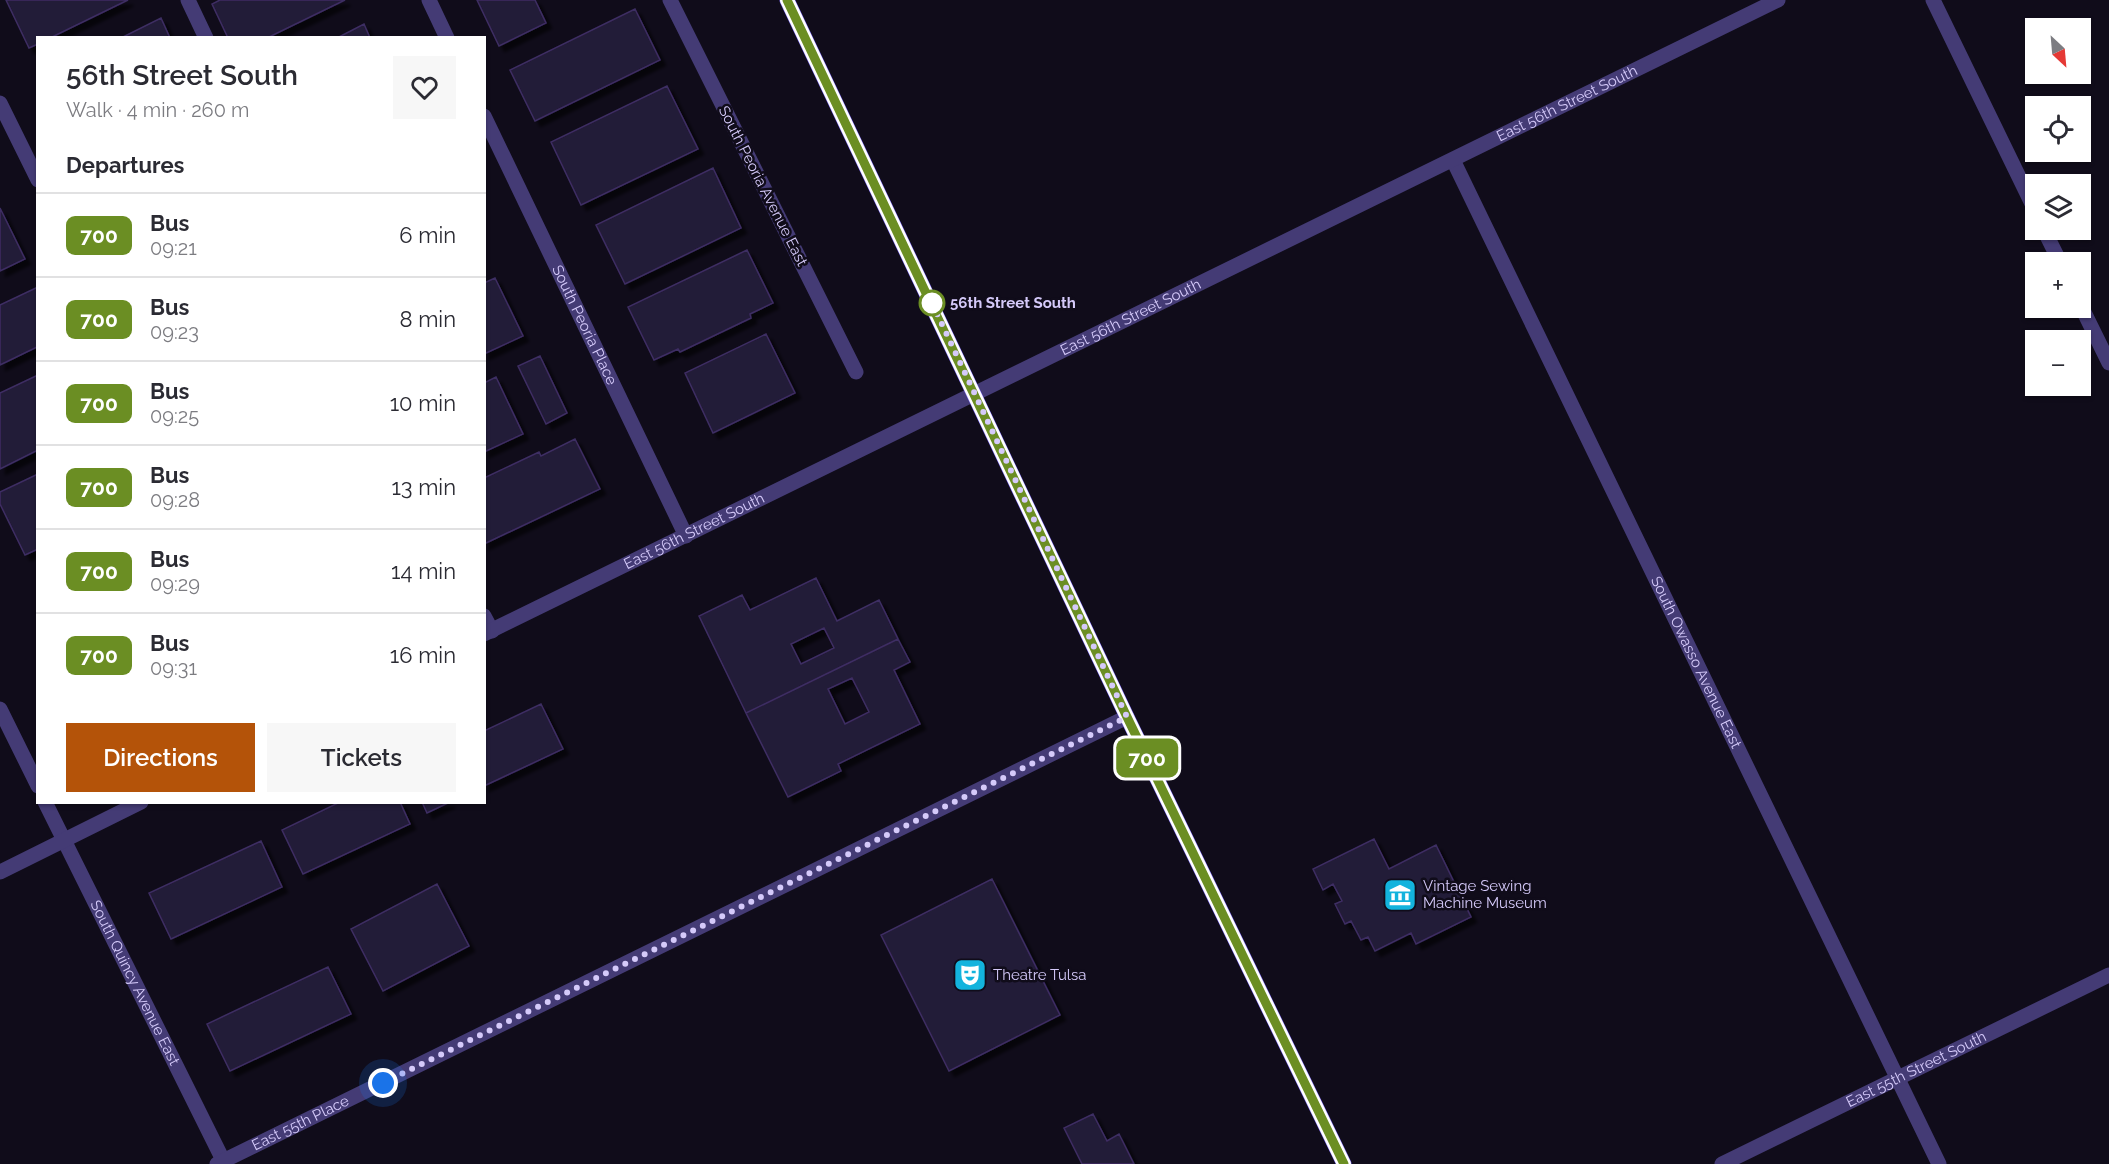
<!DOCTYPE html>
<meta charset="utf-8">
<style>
:root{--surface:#fff;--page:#f7f7f7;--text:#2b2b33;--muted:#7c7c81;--line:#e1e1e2;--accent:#b45309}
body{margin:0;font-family:Raleway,sans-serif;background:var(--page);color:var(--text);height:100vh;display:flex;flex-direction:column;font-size:22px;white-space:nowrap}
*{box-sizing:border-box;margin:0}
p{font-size:20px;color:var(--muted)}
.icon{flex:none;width:33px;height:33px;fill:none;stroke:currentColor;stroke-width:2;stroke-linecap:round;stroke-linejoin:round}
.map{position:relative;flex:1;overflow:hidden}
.details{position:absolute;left:36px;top:36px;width:450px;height:768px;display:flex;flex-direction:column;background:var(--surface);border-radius:0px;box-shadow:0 2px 4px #0004}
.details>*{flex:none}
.badge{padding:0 12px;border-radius:9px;font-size:21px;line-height:39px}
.needle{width:39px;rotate:154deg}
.controls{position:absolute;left:2025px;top:18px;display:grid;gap:12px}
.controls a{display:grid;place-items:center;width:66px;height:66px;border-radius:0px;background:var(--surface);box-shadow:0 2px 4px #0004;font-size:30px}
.you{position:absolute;width:30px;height:30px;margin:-15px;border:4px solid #fff;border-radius:50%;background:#1a73e8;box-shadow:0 0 0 9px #1a73e833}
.map>.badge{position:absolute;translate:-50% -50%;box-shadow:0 0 0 3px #fff}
h2{padding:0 30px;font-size:22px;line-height:54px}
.round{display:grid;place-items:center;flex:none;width:63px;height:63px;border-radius:0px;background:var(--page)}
.summary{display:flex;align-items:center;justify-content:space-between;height:102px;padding:0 30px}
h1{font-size:28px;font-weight:600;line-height:45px}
.primary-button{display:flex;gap:12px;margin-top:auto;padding:12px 30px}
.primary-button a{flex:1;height:69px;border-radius:0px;background:var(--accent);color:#fff;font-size:24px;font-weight:600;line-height:69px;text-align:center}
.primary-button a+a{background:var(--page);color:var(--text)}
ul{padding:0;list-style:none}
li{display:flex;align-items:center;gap:18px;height:84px;padding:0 30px;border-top:2px solid var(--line)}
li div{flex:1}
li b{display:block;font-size:22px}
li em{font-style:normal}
li .badge{min-width:66px;font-weight:700;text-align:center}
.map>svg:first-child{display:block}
.building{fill:#241a39;stroke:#3e2e63;stroke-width:1.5;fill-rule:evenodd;filter:url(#shadow)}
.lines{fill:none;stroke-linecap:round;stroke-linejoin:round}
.minor{stroke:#443b75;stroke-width:15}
.tertiary{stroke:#443b75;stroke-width:15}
.secondary{stroke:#7c69f2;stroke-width:15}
.line-casing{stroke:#fff;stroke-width:14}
.line{stroke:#6b8e23;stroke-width:9}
.walk{stroke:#d5cafa;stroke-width:6;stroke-dasharray:0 10.8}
.stop-dot{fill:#fff;stroke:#6b8e23;stroke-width:3}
.labels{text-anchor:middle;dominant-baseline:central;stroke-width:5;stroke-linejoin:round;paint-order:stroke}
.street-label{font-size:15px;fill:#d5cafa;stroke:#100c1a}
.stop-label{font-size:15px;font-weight:bold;fill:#d5cafa;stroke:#100c1a;text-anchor:start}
.poi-label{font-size:15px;fill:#d5cafa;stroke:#100c1a;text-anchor:start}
</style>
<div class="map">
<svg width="2109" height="1164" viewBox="0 0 2109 1164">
<defs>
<filter id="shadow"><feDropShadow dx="5.5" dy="5.5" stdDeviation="1.5" flood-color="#0009"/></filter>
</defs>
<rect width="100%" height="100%" fill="#100c1a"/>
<path class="building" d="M6,0h122l-78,38h-12v6l-9,4z
M220,0h125l-78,38h-39l-16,-34z
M477,0h58l11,23 -47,23z
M635,9l25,51 -125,61 -25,-51z
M161,18l9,20h-49z
M364,24l6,14h-33z
M667,86l31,63 -117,56 -30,-63z
M713,168l28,60 -116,56 -29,-59z
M0,208l25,51 -25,12z
M747,250l26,53 -23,11 1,4 -71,34 -2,-3 -24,11 -26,-53z
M495,278l28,58 -39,18v-71z
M38,287l-1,60 -37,18v-60z
M766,334l29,59 -82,40 -28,-60z
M540,356l27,57 -21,11 -28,-58z
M38,375v75l-38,19v-76z
M496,377l27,57 -39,18v-69z
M575,439l25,50 -116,55v-66l55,-26 2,4z
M38,474v75l-13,6 -25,-51v-12z
M816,578l21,43 42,-21 19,39 -152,74 -47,-97 43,-21 8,15zM824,628l10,20 -33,16 -10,-20z
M898,639l12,23 -16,8 26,54 -82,40 3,7 -53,26 -42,-84zM852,678l17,34 -24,12 -17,-35z
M541,704l22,45 -79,37v-55z
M340,802h60l10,22 -107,50 -21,-44z
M422,802h28l-23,11z
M1374,839l15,30 47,-24 35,72 -55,27 -5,-11 -36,18 -7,-14 -7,3 -10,-19 -6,3 -10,-20 7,-3 -9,-17 -10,6 -10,-21z
M261,841l21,46 -111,52 -22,-46z
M992,879l68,136 -111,56 -68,-136z
M437,884l32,62 -86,45 -32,-62z
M328,967l23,47 -121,57 -23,-47z
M1093,1114l14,27 12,-7 15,30h-52l-18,-36z"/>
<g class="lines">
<g class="minor">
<path d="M188,0l18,38"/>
<path d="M429,0l18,38"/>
<path d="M670,0l186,372"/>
<path d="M1933,0l103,212"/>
<path d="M0,103l38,77"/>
<path id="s1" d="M484,116l202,420"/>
<path id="s2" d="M1453,160l486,1004"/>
<path d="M2044,230l16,32"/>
<path d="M2080,304l29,59"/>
<path d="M484,616l8,15"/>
<path d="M0,709l38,77"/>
<path id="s3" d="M45,802l180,362"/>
<path id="s4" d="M217,1164l910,-447"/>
<path id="s5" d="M1722,1164l387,-189"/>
</g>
<g class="tertiary">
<path id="s6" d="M484,634l1294,-634"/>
<path d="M0,872l141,-70"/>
</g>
<path class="secondary" d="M787,0l340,717 217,447"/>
</g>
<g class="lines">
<defs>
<path id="line" d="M787,0l340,717 217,447"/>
</defs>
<use href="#line" class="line-casing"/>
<use href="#line" class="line"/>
<path class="walk" d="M383,1083l744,-366 -195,-414"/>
</g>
<defs>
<symbol id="museum-square" viewBox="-11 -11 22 22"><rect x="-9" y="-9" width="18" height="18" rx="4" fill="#13b3dd" stroke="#100c1a"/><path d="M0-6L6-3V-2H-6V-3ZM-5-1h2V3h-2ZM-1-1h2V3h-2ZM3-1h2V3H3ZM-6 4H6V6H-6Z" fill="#fff"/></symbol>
<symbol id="theatre-square" viewBox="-11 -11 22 22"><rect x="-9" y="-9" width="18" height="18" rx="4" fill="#13b3dd" stroke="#100c1a"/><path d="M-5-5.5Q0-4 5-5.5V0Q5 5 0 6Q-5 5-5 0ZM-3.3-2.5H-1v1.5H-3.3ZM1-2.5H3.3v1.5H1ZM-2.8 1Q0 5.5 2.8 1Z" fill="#fff"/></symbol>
</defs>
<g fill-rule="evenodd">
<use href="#museum-square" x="1381" y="876" width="38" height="38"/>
<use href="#theatre-square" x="951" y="956" width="38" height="38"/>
</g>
<circle class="stop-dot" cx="932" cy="303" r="12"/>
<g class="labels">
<g class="street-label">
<text stroke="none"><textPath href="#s6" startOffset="1206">East 56th Street South</textPath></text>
<text transform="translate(763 186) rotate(63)">South Peoria Avenue East</text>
<text stroke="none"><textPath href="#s6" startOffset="720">East 56th Street South</textPath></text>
<text stroke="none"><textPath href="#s1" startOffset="232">South Peoria Place</textPath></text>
<text stroke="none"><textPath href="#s6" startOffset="234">East 56th Street South</textPath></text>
<text stroke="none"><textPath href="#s2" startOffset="558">South Owasso Avenue East</textPath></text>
<text stroke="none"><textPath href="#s3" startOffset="202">South Quincy Avenue East</textPath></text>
<text stroke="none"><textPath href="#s5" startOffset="216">East 55th Street South</textPath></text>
<text stroke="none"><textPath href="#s4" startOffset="93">East 55th Place</textPath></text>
</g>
<g class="stop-label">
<text x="950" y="303">56th Street South</text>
</g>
<g class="poi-label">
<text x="1423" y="886">Vintage Sewing<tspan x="1423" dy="17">Machine Museum</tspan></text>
<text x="993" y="975">Theatre Tulsa</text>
</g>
</g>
</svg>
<div class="controls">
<a><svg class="needle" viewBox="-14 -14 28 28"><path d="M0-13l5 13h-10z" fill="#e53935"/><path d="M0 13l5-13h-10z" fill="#7c7c81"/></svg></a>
<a><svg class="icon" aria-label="locate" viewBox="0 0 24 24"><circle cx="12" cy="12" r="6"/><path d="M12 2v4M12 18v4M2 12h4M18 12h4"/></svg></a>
<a><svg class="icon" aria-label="layers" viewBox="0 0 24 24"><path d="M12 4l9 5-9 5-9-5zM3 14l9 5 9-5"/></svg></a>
<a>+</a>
<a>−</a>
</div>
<div class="you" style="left:383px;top:1083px"></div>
<b class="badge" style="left:1147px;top:758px;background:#6b8e23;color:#fff">700</b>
<section class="details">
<div class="summary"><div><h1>56th Street South</h1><p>Walk · 4 min · 260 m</p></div><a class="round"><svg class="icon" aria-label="heart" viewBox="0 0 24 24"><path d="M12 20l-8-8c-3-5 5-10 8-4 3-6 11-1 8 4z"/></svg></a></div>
<h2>Departures</h2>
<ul>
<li><span class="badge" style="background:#6b8e23;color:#fff">700</span><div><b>Bus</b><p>09:21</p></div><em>6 min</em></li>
<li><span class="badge" style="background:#6b8e23;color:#fff">700</span><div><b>Bus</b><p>09:23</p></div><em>8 min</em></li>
<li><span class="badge" style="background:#6b8e23;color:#fff">700</span><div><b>Bus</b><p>09:25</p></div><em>10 min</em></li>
<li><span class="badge" style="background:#6b8e23;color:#fff">700</span><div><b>Bus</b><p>09:28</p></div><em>13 min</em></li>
<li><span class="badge" style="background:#6b8e23;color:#fff">700</span><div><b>Bus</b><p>09:29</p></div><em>14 min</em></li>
<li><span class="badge" style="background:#6b8e23;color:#fff">700</span><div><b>Bus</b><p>09:31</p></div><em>16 min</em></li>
</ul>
<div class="primary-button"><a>Directions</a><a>Tickets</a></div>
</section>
</div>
